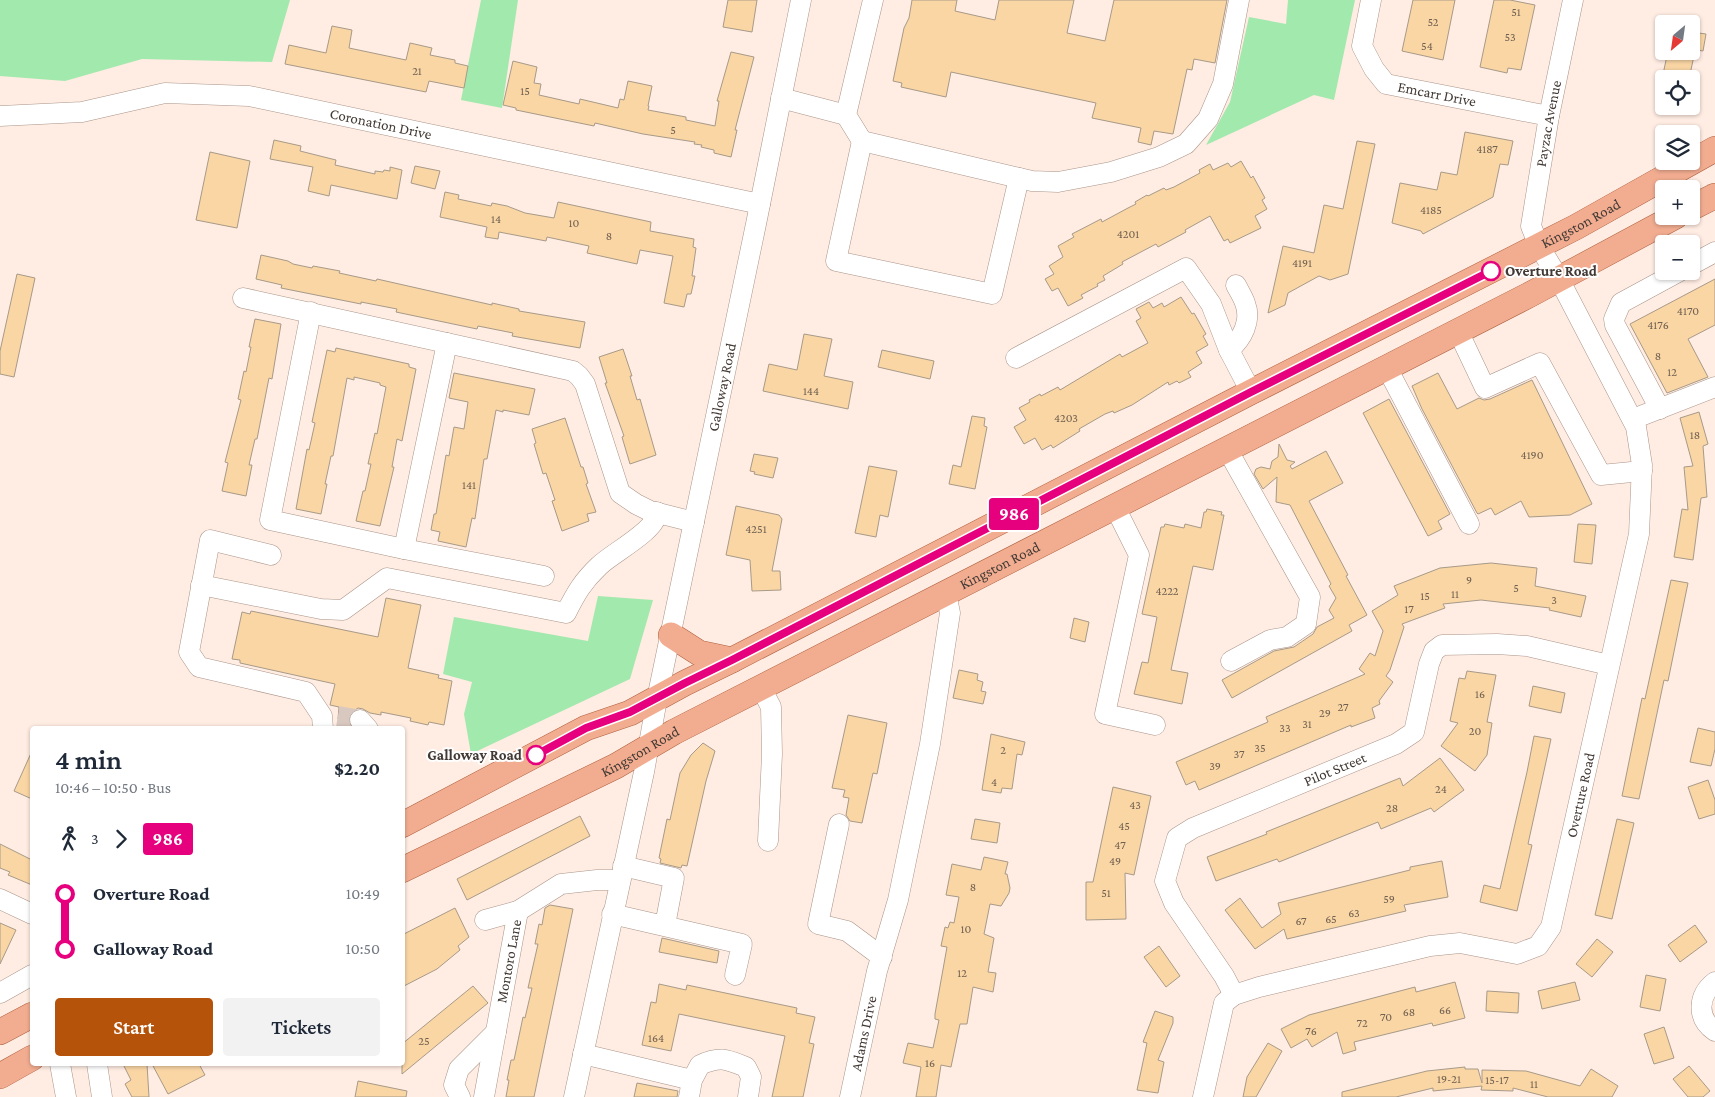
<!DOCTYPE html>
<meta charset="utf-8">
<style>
:root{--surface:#fff;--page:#f2f2f3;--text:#1f2937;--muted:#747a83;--accent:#b45309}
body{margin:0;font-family:"Crimson Pro",serif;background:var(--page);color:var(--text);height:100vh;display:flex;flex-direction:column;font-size:19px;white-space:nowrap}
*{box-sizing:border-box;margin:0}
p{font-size:16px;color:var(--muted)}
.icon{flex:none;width:28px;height:28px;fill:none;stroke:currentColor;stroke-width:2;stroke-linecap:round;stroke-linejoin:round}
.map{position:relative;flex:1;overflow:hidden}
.panel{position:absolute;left:30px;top:726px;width:375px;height:340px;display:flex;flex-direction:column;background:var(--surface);border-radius:5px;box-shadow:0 1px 4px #0004}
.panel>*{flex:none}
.badge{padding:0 10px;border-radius:4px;font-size:18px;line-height:32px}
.needle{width:32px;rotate:209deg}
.tools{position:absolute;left:1655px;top:15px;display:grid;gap:10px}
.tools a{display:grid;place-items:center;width:45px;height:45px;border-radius:5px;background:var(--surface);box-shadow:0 1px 4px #0004;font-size:25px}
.map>.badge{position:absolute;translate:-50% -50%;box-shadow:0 0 0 2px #fff}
.legs{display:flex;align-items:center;gap:8px;height:55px;padding:0 25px;font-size:16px}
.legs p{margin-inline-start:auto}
.summary{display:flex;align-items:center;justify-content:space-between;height:85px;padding:0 25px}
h1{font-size:28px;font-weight:600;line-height:38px}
.button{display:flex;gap:10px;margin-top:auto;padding:10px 25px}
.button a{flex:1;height:58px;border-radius:5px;background:var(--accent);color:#fff;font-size:20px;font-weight:600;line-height:58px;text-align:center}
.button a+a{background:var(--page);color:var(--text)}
ul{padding:0 25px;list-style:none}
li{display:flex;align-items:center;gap:18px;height:55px;font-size:19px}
li i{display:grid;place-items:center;width:8px;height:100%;margin:0 6px;background:currentColor}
li i::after{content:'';width:12px;height:12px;margin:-6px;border:4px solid;border-radius:50%;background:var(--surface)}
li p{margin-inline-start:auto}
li:first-child i{background:linear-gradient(#0000 50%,currentColor 0)}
li:last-child i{background:linear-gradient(currentColor 50%,#0000 0)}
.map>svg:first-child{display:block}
.green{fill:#a2e9ae}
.building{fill:#fad6a5;stroke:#a79a88}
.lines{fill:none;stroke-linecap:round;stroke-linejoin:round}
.minor-tunnel{stroke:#d9c8bf;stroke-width:20;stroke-dasharray:20 10;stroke-linecap:butt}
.minor-casing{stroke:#aa9589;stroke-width:21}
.major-casing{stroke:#af6141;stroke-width:26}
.minor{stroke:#fff;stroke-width:20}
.major{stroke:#f2ad91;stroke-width:25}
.line-1-casing{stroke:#fff;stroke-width:11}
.line-1{stroke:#e6007e;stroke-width:8}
.stop-1-dot{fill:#fff;stroke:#e6007e;stroke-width:2.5}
.labels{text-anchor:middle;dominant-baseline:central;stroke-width:4;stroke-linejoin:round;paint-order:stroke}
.number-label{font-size:12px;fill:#706050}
.street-label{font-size:15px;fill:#423934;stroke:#fefefe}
.stop-label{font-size:15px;font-weight:bold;fill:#423934;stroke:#fefefe;text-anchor:start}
</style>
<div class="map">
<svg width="1715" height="1097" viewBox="0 0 1715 1097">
<rect width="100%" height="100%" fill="#ffece2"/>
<path class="green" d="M0,0h290l-18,62 -130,-3 -77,22 -65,-5z
M481,0h37l-16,108 -41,-8z
M1288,0h67l-21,100 -20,-5 -108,50 24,-43 19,-85 37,7z
M598,596l55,4 -23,79 -159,75 -7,-40 8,-32 -29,-8 11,-57 134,24z"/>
<path class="building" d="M728,0h29l-5,32 -29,-5z
M912,0h45l-2,11 40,9 4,-20h75l-7,33 38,8 9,-41h113l-12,63 -21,-4 -2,11 -5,-1 -14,65 -19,-3 -3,14 -13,-3 3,-14 -49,-10 4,-15 -145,-31 -5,25 -45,-10 1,-4 -9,-2 11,-53 5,-10z
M1413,0h42l-12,60 -41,-9z
M1494,0h16l25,5 -14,65 -13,-2 -1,5 -27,-6z
M332,26l20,4 -3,18 57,12 4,-17 22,5 -2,7 25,5v3l13,3 -4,22 -35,-7 -3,11 -141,-28 4,-19 37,8z
M1691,32l15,2 -3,17 -12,-2z
M1668,51h27l-6,28h-27z
M731,52l23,5 -19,73h2l-6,27 -17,-4v-3l-13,-3 1,-2 -8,-1 1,-2 -52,-8 -48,-11 -1,3 -78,-16v-2l-13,-3 10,-44 24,6 -3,16 7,1 -2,11 40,9 1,-5 38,9 2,-9 4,1 4,-19 24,5 -4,20h1l-1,4 38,7v3l29,6 4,-25h-2z
M1465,132l48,9 -5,24 -8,-1 -7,33 -70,37 -2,-3 -29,-8 8,-40 37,7 4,-18 16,3z
M274,140l27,6 -1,5 36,9 -1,5 40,9v-3l8,1 1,-2 6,1v-4l12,3 -5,29 -66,-14 -2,11 -21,-5 5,-24 -43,-8z
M1357,141l18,3 -27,130 -18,6 -11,-4 -31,17 -3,12 -17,8 15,-67 31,7 10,-48 19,4z
M210,152l40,9 -13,67 -41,-8z
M1241,161l10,17 2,-2 12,22 -3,2 5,9 -12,7 6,12 -31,15 -2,-4 -4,2 -14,-25 -25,14 1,2 -28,15 -2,-3 -34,18 1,2 -20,12 2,4 -8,4 1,2 -17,9 2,3 -15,8 -10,-18 -6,3 -7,-12 9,-5 -5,-8 14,-9 -5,-11 16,-9 -2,-3 29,-15 1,3 26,-14 8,-4 -1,-2 12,-7 1,1 16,-8 2,2 8,-3 26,-14 -1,-3 11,-6 3,6 15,-7 3,4z
M415,166l25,5 -5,18 -24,-6z
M445,192l14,3 -1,4 33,7 1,-3 15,3 18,7 29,5 4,-16 93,20 -1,9 44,8 -1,8 3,1 -4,28h3l-4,18h-4l-3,13 -20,-4 9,-47 -33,-6 -3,14 -50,-11 2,-7 -42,-9 -1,4 -47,-9 -1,7 -13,-2 2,-10 -47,-10z
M261,255l27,6 5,3 19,4 1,-2 27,5 -1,2 37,8 1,-2 115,26v-2l27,6v2l66,11 -5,26 -68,-12 1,-3 -35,-7 -1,3 -81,-17 1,-3 -36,-7v2l-80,-16 1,-3 -26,-6z
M17,274l18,4 -21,99 -14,-3v-23z
M1715,279v46l-27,14 20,38 -41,16 -37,-69z
M1181,297l11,17 2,-1 12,21 -3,2 5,9 -12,7 6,11 -14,9 3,5 -12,6 -2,-2 -8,4 -1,-3 -36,23 -18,8 -1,-2 -8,3 -26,15 1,2 -27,17 -2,-3 -9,5 -7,-12 -11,6 -10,-17 12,-7 -7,-12 11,-6 -1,-2 11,-6 1,2 17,-9 2,3 60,-36 2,3 26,-14 -12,-22 5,-3 -5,-9 13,-7 4,6 9,-5 2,4z
M255,319l26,5 -9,55 -3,-1 -12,61h-2l-6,26h3l-6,31 -24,-5 6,-28 -3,-1 16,-62 -3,-1 6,-28 2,1 5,-25h-2z
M804,334l28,5 -8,37 29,6 -5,27 -85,-18 6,-27 28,6z
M336,348l73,16v3l7,2 -14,72 -5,-2 -5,28h2l-14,59 -24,-5 7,-30h2l6,-27h-3l7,-31 2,1 9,-47 -6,-2v-2l-26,-6v3l-7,-2 -14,78h-2l-6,28h2l-6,30 -25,-5 11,-60 2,1 6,-27 -3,-1 15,-72 8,2z
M623,349l9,27h-2l7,24 3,-1 16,56 -26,9 -8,-27 2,-1 -19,-53h2l-8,-26z
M882,350l52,11 -4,18 -52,-12z
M454,373l81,16 -6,26 -26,-5v2l-7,-2 -9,49h-3l-9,60 -3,-1 -6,29 -28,-6 2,-9 -9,-2 3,-16h2l10,-59 3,1 5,-29 10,2 4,-27 -19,-4z
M1438,373l19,36 22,-11 5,2 6,-1 42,-19 60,124 -22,11 -41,2 -8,-16 -26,14 -4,-7 -13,6 -1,-1 -55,-104 -10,-23z
M1389,399l61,115 -12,7 4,8 -14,7 -65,-123z
M1699,412l9,32 -5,2 4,51 -6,1 -8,62 -19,-3 8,-48 6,1 -4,-43 9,-1 -13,-48z
M972,416l13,2 -1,8 3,1 -12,62 -26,-5 4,-19 8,2z
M565,418l16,49h2l5,16 -2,1 10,28 -9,2 2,7 -27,10 -10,-30 3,-1 -9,-27 -3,1 -9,-30 2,-1 -4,-14z
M1279,444l8,16 8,2 -5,4 2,3 34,-18 17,32 -34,18 39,74 -2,1 21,39 -18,10 3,6 -120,67 -10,-18 52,-29 20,-4 19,-13 4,-7 17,-9 -5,-8 7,-12 -7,-12 2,-2 -41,-79 -14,-3 1,-25 -14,12 -9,-15 2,-5 5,-2 9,2 2,-8 6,-4z
M754,454l24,4 -5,20 -19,-4 1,-2 -5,-1z
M869,466l28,5 -9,46 -8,-2 -4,22 -21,-4z
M736,506l43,9 3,4 -10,52h8l1,19 -29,1 -2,-31 -24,-5z
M1207,509l15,3 -1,3h3l-11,55 -20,-4 -22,104 17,3 -6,31 -48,-10 8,-32 6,1 9,-46 -15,-3 19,-87h3l1,-3 19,4 1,-4 16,4 3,-16h2z
M1578,524l18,1 -4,39 -18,-2z
M1491,563l46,5 -2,18 51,10 -5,21 -32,-7 1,-2 -69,-8 -38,4 2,4 -43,16 2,3 -14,43 -4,6 7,6 -14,19 1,3 -8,4 3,10 -24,9v-2l-152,65 -4,-9 -9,4 -10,-23 92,-40 -2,-5 99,-43 -6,-5 11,-16 5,3 8,-25 -11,-20 26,-16 -4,-9 46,-18z
M1671,580l17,3 -20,98 -4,-1 -25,119 -17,-3 20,-98 3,1z
M386,598l35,7 -13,63 31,7 -1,3 14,3 -8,44 -15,-3 -1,3 -18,-4 1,-3 -30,-6v3l-11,-2 -7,-4 -5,-1 -6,4 -3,4 -1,5 -10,-2 1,-12 -9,-2 5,-21 -95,-21v-3l-8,-1 10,-47 8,2 1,-3 127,26z
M1074,618l15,4 -4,20 -15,-4z
M959,670l19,4 -1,6 6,2 -2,9 5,1 -3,12 -30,-6z
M1467,671l29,4 -9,47 5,1 -5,32 -12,16 -34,-25 17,-23 -8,-2 9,-43 6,1z
M1533,686l32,7 -4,20 -32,-7z
M848,715l39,8 -10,51 -4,-1 -11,50 -12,-2 -4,-6 3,-17 -6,-1 2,-7 -13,-2z
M1698,728l17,4v17l-4,17 -21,-4z
M991,734l34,8 -3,13 -5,-1 -5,35 -10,-1 -1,5 -19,-3z
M1534,736l17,3 -23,105 4,1 -15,66 -37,-9 4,-17 16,4 27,-117z
M703,743l12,8 -9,30 -19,85 -5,-1 -1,3 -21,-5 1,-4 -2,-1 8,-39 3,1 10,-47 11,-18z
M32,751v48l-18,-8z
M1440,758l24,32 -30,22 -3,-4 -50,21 -3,-7 -99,40 -2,-3 -61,22 -9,-24 60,-23 -1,-2 134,-54 3,8z
M1708,780l7,20v14l-16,5 -11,-32z
M1113,787l38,9 -17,79 -9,-2 1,46 -40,1v-38h7z
M580,816l10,20 -123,64 -10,-21z
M975,819l25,4 -3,20 -26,-4z
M1617,819l17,4 -22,96 -17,-4z
M0,844l32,16v25l-24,-10 2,-3 -10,-4z
M984,857l24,5 -3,12h2l3,14 -1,5 -8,13 -11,-2 -6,30 10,4 -6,34 8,1 -3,19 -20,-5 -6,37h-7l-9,43 -10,-2 -5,32h-20l5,-30 -18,-4 5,-20 25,5 6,-28 -4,-1v-5l12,-67 -6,-1 4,-19 3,1 2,-6 4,1 5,-26 -13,-2 6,-31 29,6z
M1442,861l6,36 -44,8 2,6 -119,28 -3,-10 -29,20 -30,-39 15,-12 22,30 19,-14 -3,-11 132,-33v-3z
M550,905l23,4 -39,188h-28l3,-17h-2l4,-20h3l9,-43 2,1 7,-30h-4l10,-44h-3l4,-20 3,1 3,-17z
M455,908l14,29 -11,9 2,4 -23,19 -35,18v-52z
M0,923l16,7 -16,34z
M1695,925l12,17 -27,20 -12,-17z
M662,938l57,13 -2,12 -58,-11z
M1597,939l16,13 -21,25 -16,-13z
M1159,946l21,30 -14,11 -22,-30z
M1646,975l20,4 -6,32 -20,-4z
M1455,982l10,36 -32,8 -1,-3 -78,19 2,8 -13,4 -6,-22 -25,15 -5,-8 -16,9 -10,-19 28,-14 106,-28 1,5z
M1575,982l5,18 -38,9 -4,-18z
M659,984l27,6 1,-5 110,23 -1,5 19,4 -6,26 5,1 -11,53h-31l13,-61 -106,-22 -8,37 -29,-6 9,-43 5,1z
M473,986l15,17 -86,71v-30z
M1487,991l32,2 -1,20 -32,-2z
M1155,1011l18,6v6l-15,37 6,2 -6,31 -21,-3 10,-47 -4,-1z
M1664,1027l10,31 -20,6 -10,-30z
M1268,1043l14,8 -26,46h-13l4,-20z
M123,1064h24l2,33h-17l-7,-13 6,-4z
M152,1064h47l6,11 -37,19z
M1689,1066l21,25 -7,6h-15l-15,-18z
M1465,1067v2h13l4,14v-13l44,1 54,15 11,-17 27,17 -6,11h-64l-35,-9v3l-32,-1 1,-4 -49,5v-3l-37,9h-54v-5l85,-21z
M358,1081l49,10 -1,6h-51z
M637,1083l41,8 -1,6h-43z"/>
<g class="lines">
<path class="minor-tunnel" d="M338,716l22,4"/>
<defs>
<g id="minor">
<path d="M873,0l-27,115 16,26 170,40 26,1 53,-10 48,-15 27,-13 22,-25 15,-35 16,-84"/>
<path id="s1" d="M1371,0l-9,46 12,23 12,15 163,32"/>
<path d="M781,98l65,17"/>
<path id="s2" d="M0,116l82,-4 83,-19 84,3 511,108"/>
<path d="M862,141l-26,120 156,33 27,-116"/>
<path d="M1691,265l24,-13"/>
<path d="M243,298l330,73 6,5 6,8 35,109 16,11 14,7 44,11"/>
<path d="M311,312l-41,208 134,29 140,27"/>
<path d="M1458,331l27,57 55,-25 61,112 41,-4"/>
<path d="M1229,350c13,-11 23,-29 16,-47 -2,-6 -6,-12 -9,-18"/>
<path d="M1016,358l170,-90 25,36 18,46 22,42"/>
<path d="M1387,368l82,156"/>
<path d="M1660,409l-45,-84 -1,-6 7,-16 59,-32"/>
<path d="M1633,419l82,-32"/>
<path d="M1227,449l83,148 -4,27 -19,13 -17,3 -39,21"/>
<path d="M1115,507l24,48 -34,159 50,11"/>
<path d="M404,549l43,-206"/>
<path d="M271,555l-61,-15 -21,112 10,15 107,25 16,24 1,13"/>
<path d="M201,585l120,24 22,1 44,-32 179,35c10,-20 17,-32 33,-47 13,-13 59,-36 58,-54"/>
<path d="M761,688l10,19 1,47 -4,87"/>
<path d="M360,720l8,9"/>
<path d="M839,824l-21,100 29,7 35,26"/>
<path d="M623,866l51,12 -8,42"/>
<path d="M0,899l32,15"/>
<path d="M612,914l130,30 -7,31"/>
<path d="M485,920l33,-9"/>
<path d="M1715,982c-17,13 -19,36 0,49"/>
<path d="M0,993l32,-18"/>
<path id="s3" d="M1234,995l-10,-19 -50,-73 -9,-22 12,-43 16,-10 203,-84 18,-12 15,-68 5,-13 8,-6 55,-1 30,2 82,19"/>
<path d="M583,1054l109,26"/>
<path d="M60,1064l6,33"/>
<path d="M97,1064l5,33"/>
<path d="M460,1097l-6,-12 5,-16 37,-37"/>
<path id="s4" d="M484,1097l34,-186 43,-27 36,-4h22"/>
<path id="s5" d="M574,1097l70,-325 13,-73 99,-475 45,-224"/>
<path d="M689,1097l3,-17 8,-15c20,-9 26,-6 46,2l5,10 -3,20"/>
<path id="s6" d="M850,1097l27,-126 21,-71 32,-156 20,-131 -4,-20"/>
<path id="s7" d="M1203,1097l21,-94 10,-8 25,-8 171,-41 30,-3 57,11 21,-8 13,-19 88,-393 3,-69 -6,-38 -77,-148 -20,-33 -8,-20 18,-110 24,-116"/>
</g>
<g id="major">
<path d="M1691,208l24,-12"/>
<path d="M671,635l28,18 33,7"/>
<path id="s8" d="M402,825l184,-97 44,-15 55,-30 47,-23 519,-268 325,-165 139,-78"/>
<path id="s9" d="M402,870l214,-104 58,-34 855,-437 147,-79"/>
<path d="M0,1032l32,-17"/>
<path d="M0,1076l32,-18"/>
</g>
</defs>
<use href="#minor" class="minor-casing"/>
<use href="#major" class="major-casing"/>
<use href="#minor" class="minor"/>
<use href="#major" class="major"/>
</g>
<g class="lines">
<defs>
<path id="line-1" d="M536,755l50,-27 44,-16 55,-29 47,-23 519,-268 240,-121"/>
</defs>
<use href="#line-1" class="line-1-casing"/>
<use href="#line-1" class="line-1"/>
</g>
<g class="stop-1-dot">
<circle cx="1491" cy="271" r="9"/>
<circle cx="536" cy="755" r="9"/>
</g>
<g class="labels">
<g class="number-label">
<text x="1516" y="12">51</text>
<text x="1433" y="22">52</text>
<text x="1510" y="37">53</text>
<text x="1427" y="46">54</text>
<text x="417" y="71">21</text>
<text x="525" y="91">15</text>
<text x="673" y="130">5</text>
<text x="1487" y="149">4187</text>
<text x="1431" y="210">4185</text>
<text x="496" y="219">14</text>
<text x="574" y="223">10</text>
<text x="1128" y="234">4201</text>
<text x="609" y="236">8</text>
<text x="1302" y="263">4191</text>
<text x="1688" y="311">4170</text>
<text x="1658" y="325">4176</text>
<text x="1658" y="356">8</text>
<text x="1672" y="372">12</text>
<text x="811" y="391">144</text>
<text x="1066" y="418">4203</text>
<text x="1695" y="435">18</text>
<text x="1532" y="455">4190</text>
<text x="469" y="485">141</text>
<text x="756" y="529">4251</text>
<text x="1469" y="580">9</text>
<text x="1516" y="588">5</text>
<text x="1167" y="591">4222</text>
<text x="1455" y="594">11</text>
<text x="1425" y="596">15</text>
<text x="1554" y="600">3</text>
<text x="1409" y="609">17</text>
<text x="1480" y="694">16</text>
<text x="1343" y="707">27</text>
<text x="1325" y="713">29</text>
<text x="1307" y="724">31</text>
<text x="1285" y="728">33</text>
<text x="1475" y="731">20</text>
<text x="1260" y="748">35</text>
<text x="1003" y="750">2</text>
<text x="1239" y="754">37</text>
<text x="1215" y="766">39</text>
<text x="994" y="782">4</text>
<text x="1441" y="789">24</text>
<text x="1135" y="805">43</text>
<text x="1392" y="808">28</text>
<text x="1124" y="826">45</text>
<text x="1120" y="845">47</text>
<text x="1115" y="861">49</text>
<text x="973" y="887">8</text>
<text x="1106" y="893">51</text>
<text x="1389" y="899">59</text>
<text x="1354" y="913">63</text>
<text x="1331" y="919">65</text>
<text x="1301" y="921">67</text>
<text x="966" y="929">10</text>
<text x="962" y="973">12</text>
<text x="1445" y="1010">66</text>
<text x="1409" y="1012">68</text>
<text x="1386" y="1017">70</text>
<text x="1362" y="1023">72</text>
<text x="1311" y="1031">76</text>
<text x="656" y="1038">164</text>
<text x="424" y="1041">25</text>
<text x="930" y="1063">16</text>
<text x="1449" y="1079">19-21</text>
<text x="1497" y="1080">15-17</text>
<text x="1534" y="1084">11</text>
</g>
<g class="street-label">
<text stroke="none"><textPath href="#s1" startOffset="144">Emcarr Drive</textPath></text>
<text stroke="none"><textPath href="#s7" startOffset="1286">Payzac Avenue</textPath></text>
<text stroke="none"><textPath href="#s2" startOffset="386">Coronation Drive</textPath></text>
<text stroke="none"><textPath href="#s8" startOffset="1324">Kingston Road</textPath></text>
<text stroke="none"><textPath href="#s5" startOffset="725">Galloway Road</textPath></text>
<text stroke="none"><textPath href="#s9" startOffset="671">Kingston Road</textPath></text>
<text stroke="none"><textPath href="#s9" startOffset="266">Kingston Road</textPath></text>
<text stroke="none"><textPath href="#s3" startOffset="351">Pilot Street</textPath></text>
<text stroke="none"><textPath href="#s7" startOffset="580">Overture Road</textPath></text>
<text stroke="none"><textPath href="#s4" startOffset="138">Montoro Lane</textPath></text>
<text stroke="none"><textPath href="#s6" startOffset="65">Adams Drive</textPath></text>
</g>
<g class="stop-label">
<text x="1505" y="271">Overture Road</text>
<text x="522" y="755" text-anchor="end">Galloway Road</text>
</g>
</g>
</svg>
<div class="tools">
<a><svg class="needle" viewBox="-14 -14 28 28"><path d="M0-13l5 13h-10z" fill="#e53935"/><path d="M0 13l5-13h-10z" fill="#747a83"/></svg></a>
<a><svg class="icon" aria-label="locate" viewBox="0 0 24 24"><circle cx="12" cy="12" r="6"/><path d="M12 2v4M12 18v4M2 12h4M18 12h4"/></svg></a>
<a><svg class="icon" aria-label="layers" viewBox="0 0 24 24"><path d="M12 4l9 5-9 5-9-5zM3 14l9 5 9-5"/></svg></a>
<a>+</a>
<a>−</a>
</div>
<b class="badge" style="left:1014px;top:514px;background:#e6007e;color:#fff">986</b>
<section class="panel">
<div class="summary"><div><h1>4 min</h1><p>10:46 – 10:50 · Bus</p></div><b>$2.20</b></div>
<div class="legs"><svg class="icon" aria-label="walk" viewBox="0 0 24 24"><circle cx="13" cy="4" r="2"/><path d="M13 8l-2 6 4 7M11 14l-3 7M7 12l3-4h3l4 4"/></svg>3<svg class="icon" aria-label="forward" viewBox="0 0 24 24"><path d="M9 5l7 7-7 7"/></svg><b class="badge" style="background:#e6007e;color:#fff">986</b></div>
<ul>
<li><i style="color:#e6007e"></i><b>Overture Road</b><p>10:49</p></li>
<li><i style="color:#e6007e"></i><b>Galloway Road</b><p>10:50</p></li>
</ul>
<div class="button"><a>Start</a><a>Tickets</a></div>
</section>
</div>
